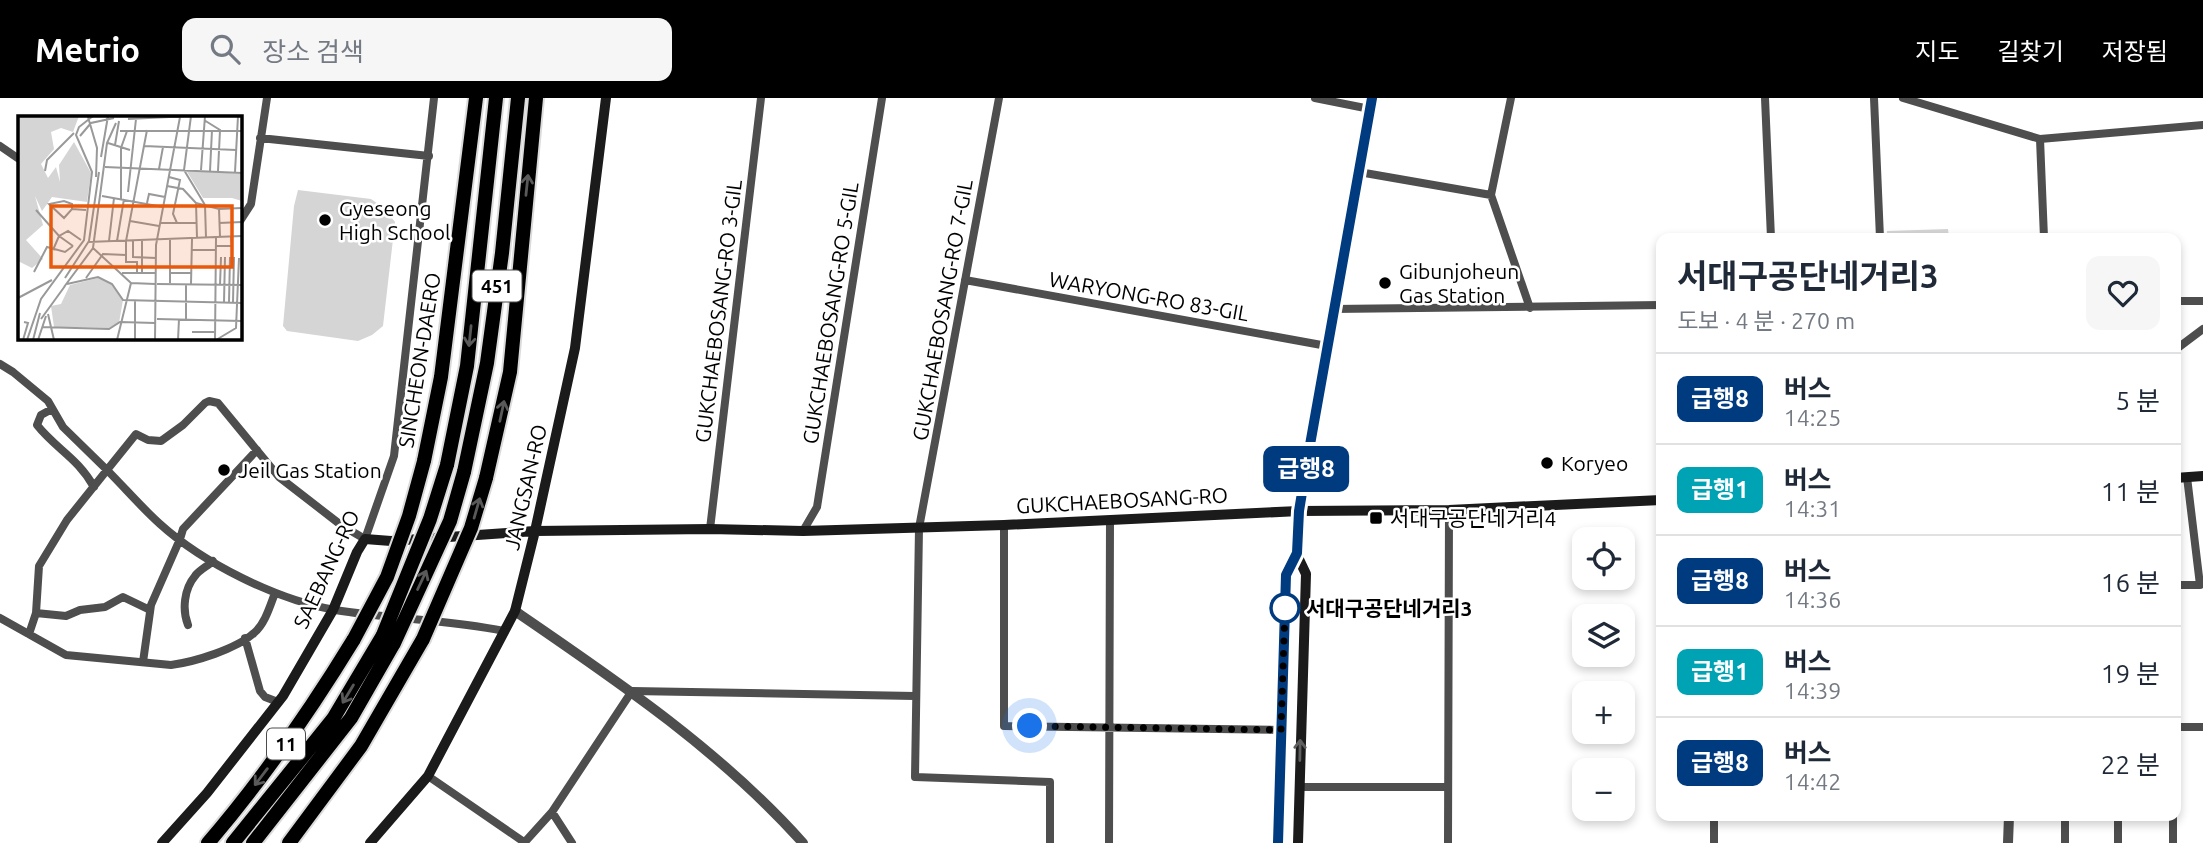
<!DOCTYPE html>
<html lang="ko">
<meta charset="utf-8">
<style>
:root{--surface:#fff;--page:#f6f6f7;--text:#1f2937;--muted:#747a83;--line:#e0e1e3;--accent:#000}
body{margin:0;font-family:Ubuntu,"Noto Sans KR",sans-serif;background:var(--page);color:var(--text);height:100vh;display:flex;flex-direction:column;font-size:26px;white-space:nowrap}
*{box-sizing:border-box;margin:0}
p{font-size:23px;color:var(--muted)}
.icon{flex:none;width:38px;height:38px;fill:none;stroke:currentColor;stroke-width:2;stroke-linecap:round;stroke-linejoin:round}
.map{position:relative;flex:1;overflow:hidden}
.drawer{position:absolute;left:1656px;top:135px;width:525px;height:588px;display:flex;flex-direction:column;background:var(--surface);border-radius:14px;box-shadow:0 4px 10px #0003}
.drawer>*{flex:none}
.badge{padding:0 14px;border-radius:10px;font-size:24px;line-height:46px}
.fabs{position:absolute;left:1572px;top:429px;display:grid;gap:14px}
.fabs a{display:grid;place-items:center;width:63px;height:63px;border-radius:14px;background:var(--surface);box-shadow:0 4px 10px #0003;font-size:35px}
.you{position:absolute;width:35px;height:35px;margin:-18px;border:5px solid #fff;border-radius:50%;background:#1a73e8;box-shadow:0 0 0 10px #1a73e833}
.map>.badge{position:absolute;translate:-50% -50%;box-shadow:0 0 0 4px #fff}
.round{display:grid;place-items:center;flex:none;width:74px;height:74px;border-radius:14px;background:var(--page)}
.headline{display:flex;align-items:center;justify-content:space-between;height:119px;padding:0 21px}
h1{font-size:33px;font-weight:700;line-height:52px}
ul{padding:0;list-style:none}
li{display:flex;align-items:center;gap:21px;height:91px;padding:0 21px;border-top:2px solid var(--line)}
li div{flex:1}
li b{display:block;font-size:26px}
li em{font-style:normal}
li .badge{min-width:77px;font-weight:700;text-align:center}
header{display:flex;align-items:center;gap:42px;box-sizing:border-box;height:98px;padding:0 35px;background:var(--accent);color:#fff}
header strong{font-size:33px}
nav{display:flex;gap:38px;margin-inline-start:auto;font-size:24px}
.search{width:490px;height:63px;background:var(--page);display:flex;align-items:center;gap:18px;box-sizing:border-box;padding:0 24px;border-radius:14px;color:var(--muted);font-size:26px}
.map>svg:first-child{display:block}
.green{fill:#d5d5d5}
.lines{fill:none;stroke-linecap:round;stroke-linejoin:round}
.trunk-casing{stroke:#dbdbdb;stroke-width:18}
.motorway-casing{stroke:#dbdbdb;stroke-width:18}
.minor{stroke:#4e4e4e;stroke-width:8}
.tertiary{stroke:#4e4e4e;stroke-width:10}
.secondary{stroke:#1b1b1b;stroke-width:10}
.trunk{stroke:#000;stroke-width:14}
.motorway{stroke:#000;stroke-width:14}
.trunk-bridge-casing{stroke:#dbdbdb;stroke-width:18;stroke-linecap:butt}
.motorway-bridge-casing{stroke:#dbdbdb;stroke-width:18;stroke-linecap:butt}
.trunk-bridge{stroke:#000;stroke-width:14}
.motorway-bridge{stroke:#000;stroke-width:14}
.oneway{stroke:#595959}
.oneway2{stroke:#5f5f5f}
.line-casing{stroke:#fff;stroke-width:16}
.line{stroke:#003b80;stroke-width:10}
.walk{stroke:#000;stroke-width:7;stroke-dasharray:0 12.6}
.poi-dot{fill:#000;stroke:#fff;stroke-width:2.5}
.stop-dot{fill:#fff;stroke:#003b80;stroke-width:3.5}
.labels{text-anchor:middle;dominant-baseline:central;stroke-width:5;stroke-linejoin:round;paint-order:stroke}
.shield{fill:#fff;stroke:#4c4c4c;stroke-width:2}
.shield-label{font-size:19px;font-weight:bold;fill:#000}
.poi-label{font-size:21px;fill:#000;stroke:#fff;text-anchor:start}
.street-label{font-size:21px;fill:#000;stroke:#fff}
.stop-label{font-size:21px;font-weight:bold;fill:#000;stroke:#fff;text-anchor:start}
.inset-road{fill:none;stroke:#999;stroke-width:2}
.view{fill:#e8590c;fill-opacity:0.15;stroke:#e8590c;stroke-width:3.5}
.inset-edge{fill:none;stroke:#000;stroke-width:3.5}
</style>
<header>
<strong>Metrio</strong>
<div class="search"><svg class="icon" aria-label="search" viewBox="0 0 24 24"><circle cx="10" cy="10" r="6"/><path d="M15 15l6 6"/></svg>장소 검색</div>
<nav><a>지도</a><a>길찾기</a><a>저장됨</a></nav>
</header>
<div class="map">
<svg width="2203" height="745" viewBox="0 0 2203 745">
<rect width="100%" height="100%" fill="#fff"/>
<path class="green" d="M298,92l73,9 13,9 11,14 -12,104 -11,9 -14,6 -71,-10 -4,-5 11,-120z
M1948,131l1,9h-62v-7z"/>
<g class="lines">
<defs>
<path id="trunk" d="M424,363l17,-84 35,-279
M486,380l24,-106 26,-274
M208,745c55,-64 102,-132 146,-204
M289,745l72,-97 62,-107"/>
<path id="motorway" d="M447,367l20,-99 29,-268
M464,374l23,-109 15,-110 16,-155
M233,745l100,-124 50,-84
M253,745l98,-125 43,-75"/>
</defs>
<use href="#trunk" class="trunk-casing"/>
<use href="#motorway" class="motorway-casing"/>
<path class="minor" d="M999,0l-80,430 -4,249 135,5v61
M1315,0l55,11
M1511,0l-20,97 39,113
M1765,0l6,140
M1874,0l6,140
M1903,0l137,41 163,-14
M260,40l169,18
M2040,41l4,99
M0,48l19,13
M1359,74l132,23
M240,123l11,-17 16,-106
M965,182l362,66
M2175,203h28
M1333,211l328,-4
M2175,252l28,-21
M0,266l13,8 35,29 15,26 44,43 29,-36 12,6 13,1 22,-16 22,-22 4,-2 9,2 61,74 62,48 24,14 29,-83 40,-358
M52,311l-11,6 -4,10c19,24 41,33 57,62
M1004,427v201l277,4
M710,431l51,-431
M803,433l14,-24 65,-409
M2175,487h25l-13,-108
M36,515l30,3 14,-6 25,-3 18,-10 27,13
M0,520l66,37 105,10c23,-3 66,-16 83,-32 11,-9 16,-27 21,-40
M188,527c-6,-15 -4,-36 7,-49 4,-6 13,-10 18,-15
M29,536l7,-21 3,-47 28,-46 40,-50c18,18 34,37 53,54 43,39 117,76 175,86 56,9 113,10 169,21
M245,540l15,53 5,6 13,5
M143,564l8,-57 29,-66 3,-10 74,-79
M2175,629h28
M428,678l96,66
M1299,689h148
M552,714l20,31
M524,745l28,-31 80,-121 283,5
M1109,745l1,-323
M1448,745l1,-333
M1714,745v-27
M2065,745v-27
M2118,745v-27
M2173,745v-27"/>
<path class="tertiary" d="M515,513c101,69 206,140 288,232
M2008,745l1,-27"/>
<path class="secondary" d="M2175,380l28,-2
M1296,455l10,21 -8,269
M162,745l45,-50 76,-97 50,-86 24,-58 8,-13 26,2 144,-10 175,-2 93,2 201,-6 295,-14 150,-1 212,-10
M370,745l58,-67 87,-165 20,-80 40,-183 31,-250
M1278,745l8,-268 10,-22 3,-42 73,-413"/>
<use href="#trunk" class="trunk"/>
<use href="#motorway" class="motorway"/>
<defs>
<path id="trunk-bridge" d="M354,541l33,-62 22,-61 15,-55
M423,541l48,-111 15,-50"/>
<path id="motorway-bridge" d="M383,537l47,-116 17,-54
M394,545l56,-122 14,-49"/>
</defs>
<use href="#trunk-bridge" class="trunk-bridge-casing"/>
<use href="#motorway-bridge" class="motorway-bridge-casing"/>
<use href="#trunk-bridge" class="trunk-bridge"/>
<use href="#motorway-bridge" class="motorway-bridge"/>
</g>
<defs><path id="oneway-shaft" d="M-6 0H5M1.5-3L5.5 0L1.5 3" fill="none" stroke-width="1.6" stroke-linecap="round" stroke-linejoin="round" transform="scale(1.75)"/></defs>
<g class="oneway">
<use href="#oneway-shaft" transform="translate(527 87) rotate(-84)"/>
<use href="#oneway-shaft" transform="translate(470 238) rotate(96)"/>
<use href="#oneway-shaft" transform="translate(502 313) rotate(-78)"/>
<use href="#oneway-shaft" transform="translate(477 410) rotate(-74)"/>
<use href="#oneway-shaft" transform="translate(422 482) rotate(-65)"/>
<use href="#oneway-shaft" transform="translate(348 596) rotate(121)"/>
<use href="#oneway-shaft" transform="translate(261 679) rotate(127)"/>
</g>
<use class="oneway2" href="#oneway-shaft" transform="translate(1300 652) rotate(-89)"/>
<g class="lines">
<defs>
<path id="line" d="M1278,745l8,-268 11,-22 2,-42 9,-55 64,-358"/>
</defs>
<use href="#line" class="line-casing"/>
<use href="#line" class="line"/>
<path class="walk" d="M1030,628l251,4 4,-122"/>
</g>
<g class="poi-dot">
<circle cx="325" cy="122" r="7"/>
<circle cx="1385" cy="185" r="7"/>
<circle cx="1547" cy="365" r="7"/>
<circle cx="224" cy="372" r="7"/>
<rect x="1369" y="413" width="14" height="14" rx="3.5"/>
</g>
<circle class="stop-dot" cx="1285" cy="510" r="14"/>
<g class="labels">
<g class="shield">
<rect x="472.5" y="172.5" width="49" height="31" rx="5"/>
<rect x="267" y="630.5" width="38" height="31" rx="5"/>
</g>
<g class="shield-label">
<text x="497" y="188">451</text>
<text x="286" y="646">11</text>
</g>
<g class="poi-label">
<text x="339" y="110">Gyeseong<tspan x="339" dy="24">High School</tspan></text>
<text x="1399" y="173">Gibunjoheun<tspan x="1399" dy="24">Gas Station</tspan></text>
<text x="1561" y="365">Koryeo</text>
<text x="238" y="372">Jeil Gas Station</text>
<text x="1390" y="420">서대구공단네거리4</text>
</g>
<g class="street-label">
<text transform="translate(1149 198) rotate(10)">WARYONG-RO 83-GIL</text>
<text transform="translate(942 212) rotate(-80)">GUKCHAEBOSANG-RO 7-GIL</text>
<text transform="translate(718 213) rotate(-83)">GUKCHAEBOSANG-RO 3-GIL</text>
<text transform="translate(830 215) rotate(-81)">GUKCHAEBOSANG-RO 5-GIL</text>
<text transform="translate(419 262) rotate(-81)">SINCHEON-DAERO</text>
<text transform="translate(525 389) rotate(-77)">JANGSAN-RO</text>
<text transform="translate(1122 402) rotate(-3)">GUKCHAEBOSANG-RO</text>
<text transform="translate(326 471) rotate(-65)">SAEBANG-RO</text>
</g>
<g class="stop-label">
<text x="1306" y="510">서대구공단네거리3</text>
</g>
</g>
<g transform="translate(18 18)">
<rect width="224" height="224" fill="#fff"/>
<path d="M0,0h61l-6,16 -12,-4 -10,4 3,17 -13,15 7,14 8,-11 4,15 -1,-17 15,-23 17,31 -4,29 -35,-5 -10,14 -7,-15 8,29 -17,15 17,19 -11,9 -14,-7z" fill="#d5d5d5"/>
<path d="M168,54l56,4v32v-5l-10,-3h-29zM80,162l14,6 11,16 -4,23 -10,5 -55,-1 -3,-21 10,-2 9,-19z" fill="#d5d5d5"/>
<path class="inset-road" d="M173,0l-7,54 21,35M70,1l9,31 -1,29M110,3l62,-3M186,4l16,10 -2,41M102,15h122M62,20l11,-13 23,-5M90,27l22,7M97,29l4,-24M126,30l92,4M83,41l7,-41M87,51l137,6M141,53l4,-22M183,54l4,-54M27,55l2,-11 27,-27M192,55l2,-41M217,56l3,-56M151,61l11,3 -7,34 4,9M149,70l16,3 13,14 23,6 23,-1M110,76l8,-73M84,80l61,11M103,83v-51l6,-17M129,87l2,-9 16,3M178,87l1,35M187,89l1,33M54,93v-5l-8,-3 -15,3 15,14 8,-9 14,1M201,93l1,28M18,94l23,26 9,-5 13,9M112,105l29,5M142,107h37M201,107l23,-1M152,124v43M91,125l5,-43M99,125l7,-42M115,125v16l23,1M70,126l154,-6M198,130h16l-1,-9M75,132l38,35 24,1M35,134l6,-14 14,10M174,134h24M16,156l13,-25 18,5 8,-6M119,156v-10h-11v-21l21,-111M124,156v-32M104,157h33M152,157h22M47,162l24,-37 10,-69M68,162l17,-24 23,1M49,168l31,-7 14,7 11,16 119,3M139,168l85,1M173,168l1,-45M202,169l1,-28M46,171l29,-39 14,-105 9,-20M0,182l34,-18M206,186l1,-45M211,186l1,-45M215,186l1,-45M30,198l6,26M23,203l24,-33M139,203l85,2M168,204v-36M24,211l67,2 11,-7 35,1M174,216h22M5,224l5,-17 -4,-1M9,224l14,-41 43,-59 8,-68 -16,-37 3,-8 14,-11M15,224l7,-27M20,224l8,-24M99,224l14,-57M117,224v-39M137,224l1,-95 24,-128M160,224l1,-21M197,224l1,-102M198,224l20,-12 3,-70"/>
<path class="view" d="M33,90h181v61h-181z"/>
<rect width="224" height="224" class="inset-edge"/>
</g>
</svg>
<div class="fabs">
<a><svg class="icon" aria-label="locate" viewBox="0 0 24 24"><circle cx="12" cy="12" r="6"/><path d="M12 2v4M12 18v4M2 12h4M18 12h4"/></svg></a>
<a><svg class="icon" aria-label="layers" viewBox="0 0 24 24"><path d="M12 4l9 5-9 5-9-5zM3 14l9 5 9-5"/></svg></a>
<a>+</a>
<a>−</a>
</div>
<div class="you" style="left:1030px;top:628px"></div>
<b class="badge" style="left:1306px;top:371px;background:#003b80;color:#fff">급행8</b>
<section class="drawer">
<div class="headline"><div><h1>서대구공단네거리3</h1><p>도보 · 4 분 · 270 m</p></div><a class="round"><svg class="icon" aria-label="heart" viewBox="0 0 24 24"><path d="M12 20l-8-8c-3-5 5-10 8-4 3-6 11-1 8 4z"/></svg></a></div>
<ul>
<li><span class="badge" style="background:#003b80;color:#fff">급행8</span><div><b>버스</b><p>14:25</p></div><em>5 분</em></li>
<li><span class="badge" style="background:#00a3b4;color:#fff">급행1</span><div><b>버스</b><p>14:31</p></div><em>11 분</em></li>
<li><span class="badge" style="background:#003b80;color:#fff">급행8</span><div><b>버스</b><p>14:36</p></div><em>16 분</em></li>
<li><span class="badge" style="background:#00a3b4;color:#fff">급행1</span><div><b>버스</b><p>14:39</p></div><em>19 분</em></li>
<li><span class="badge" style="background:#003b80;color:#fff">급행8</span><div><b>버스</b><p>14:42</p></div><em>22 분</em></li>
</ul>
</section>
</div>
